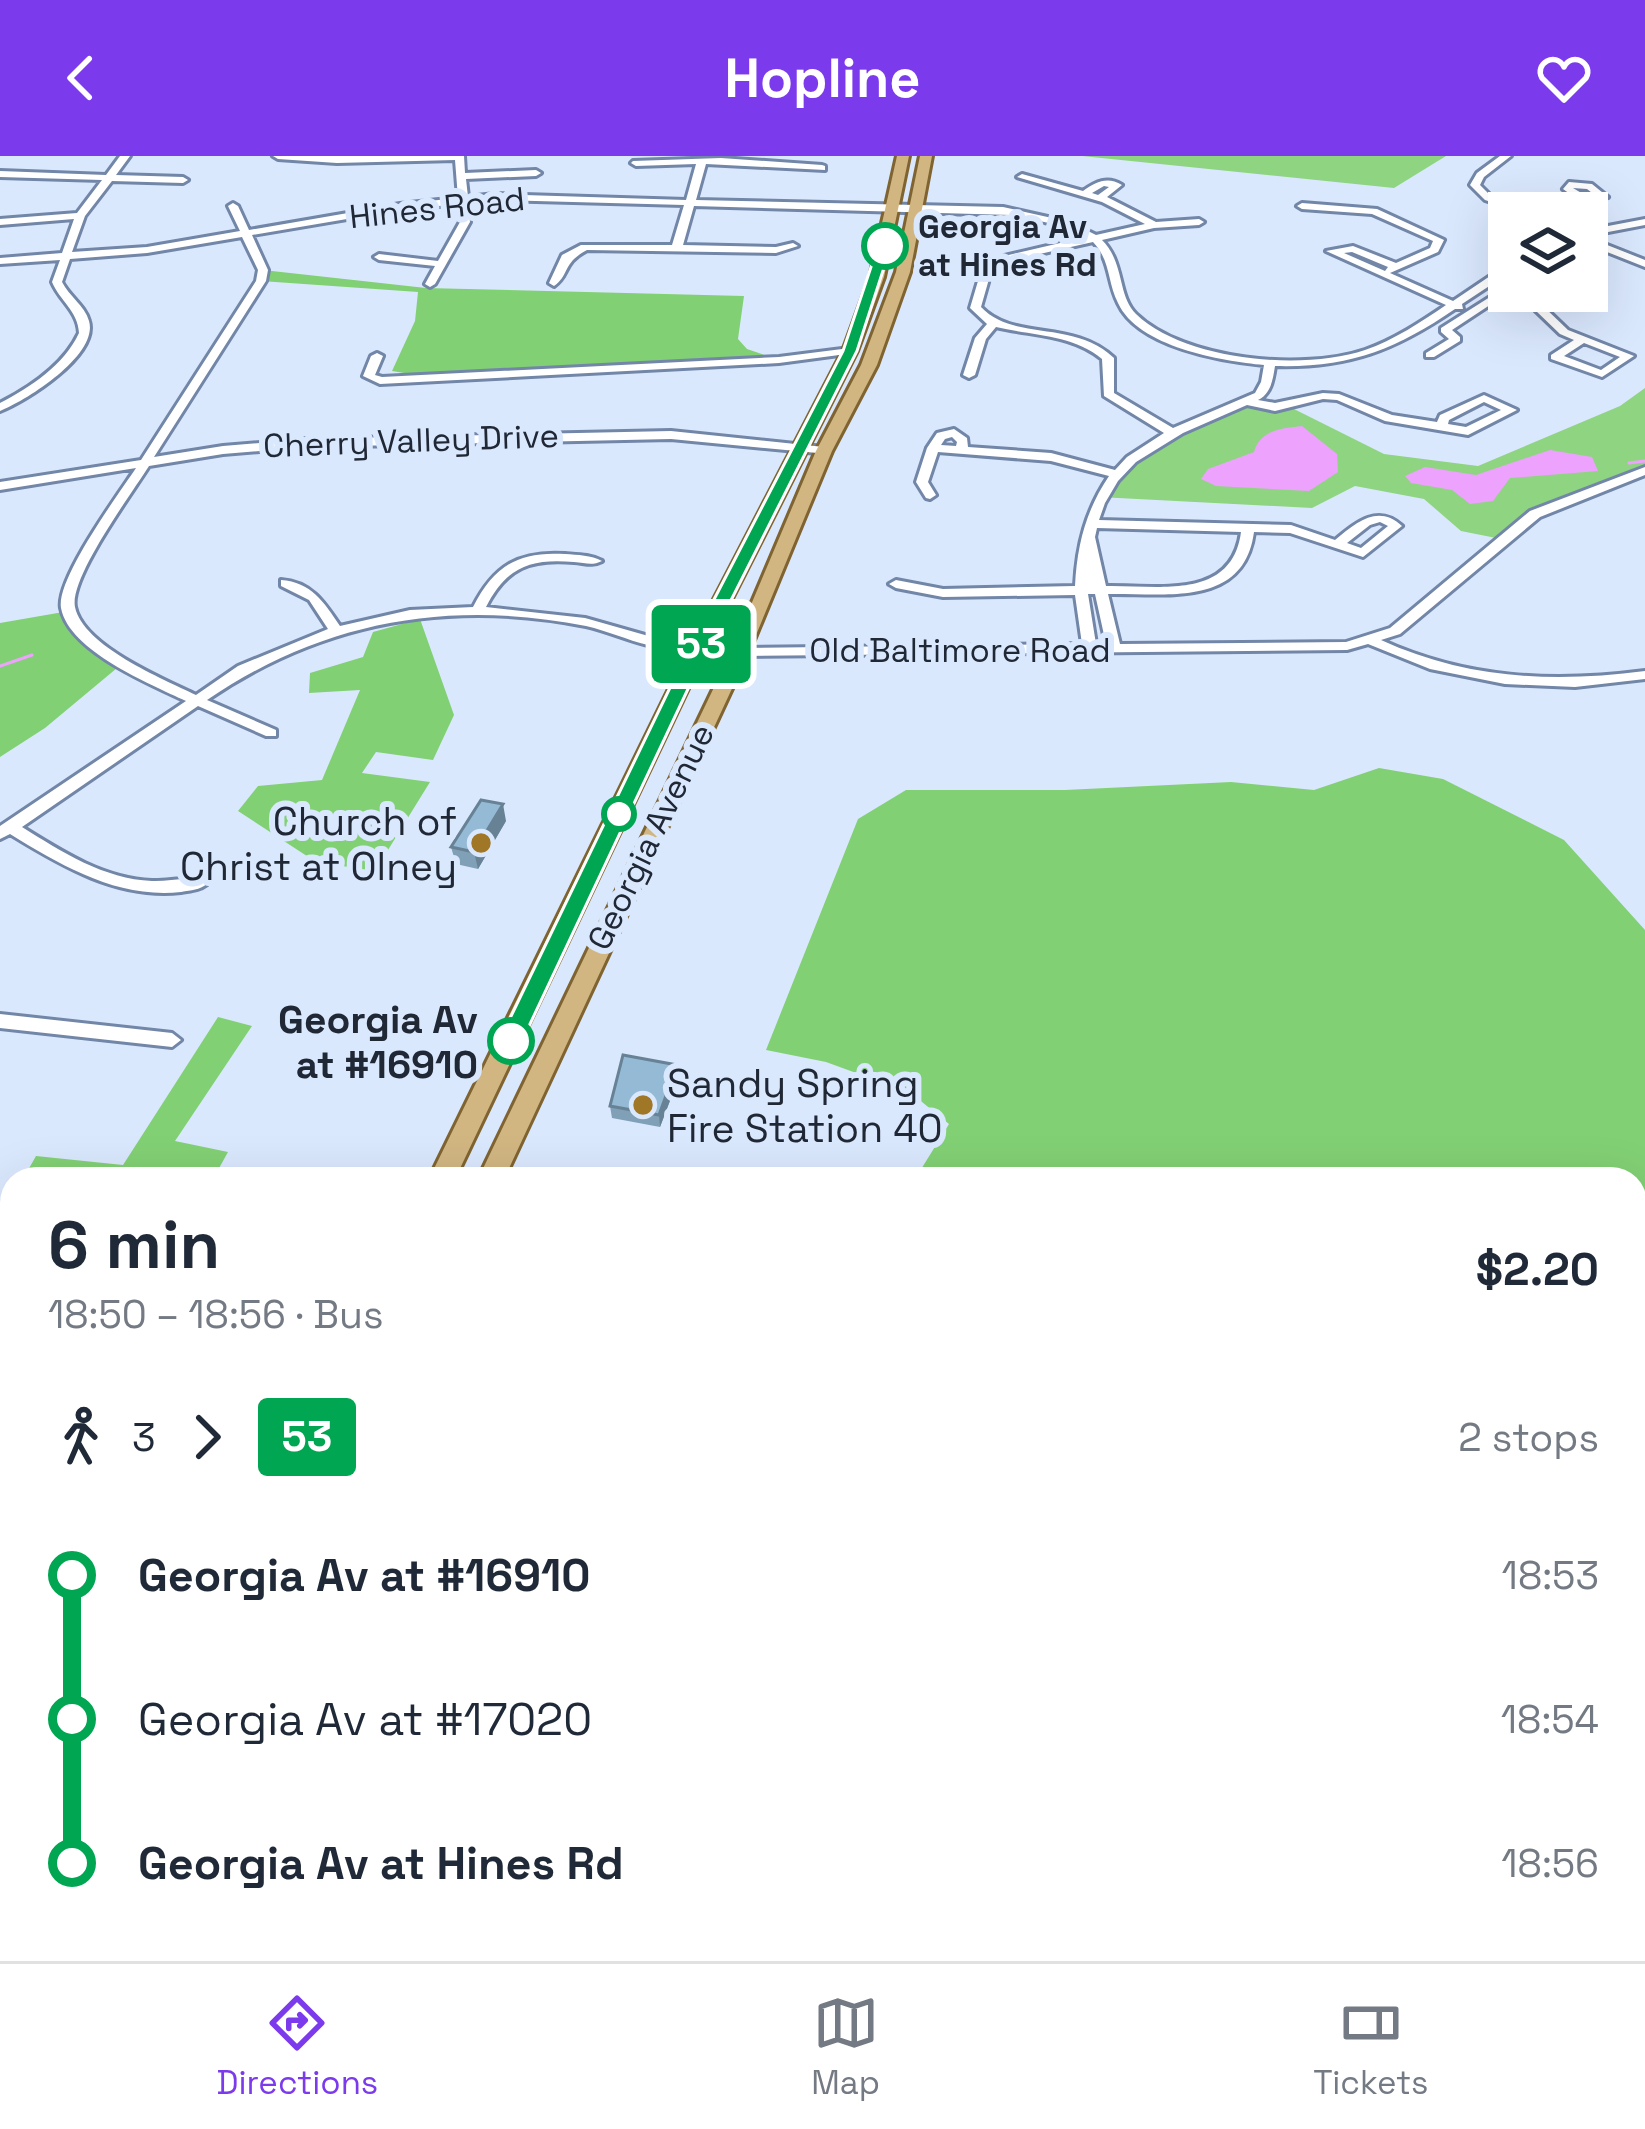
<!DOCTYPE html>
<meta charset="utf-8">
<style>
:root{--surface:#fff;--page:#f2f2f3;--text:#1f2937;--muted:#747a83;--line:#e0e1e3;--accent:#7c3aed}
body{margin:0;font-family:"Space Grotesk",sans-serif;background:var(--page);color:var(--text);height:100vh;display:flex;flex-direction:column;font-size:45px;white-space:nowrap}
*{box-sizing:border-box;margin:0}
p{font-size:39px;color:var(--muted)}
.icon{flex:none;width:66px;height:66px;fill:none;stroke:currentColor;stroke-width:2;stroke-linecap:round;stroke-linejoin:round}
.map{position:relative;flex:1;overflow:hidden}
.details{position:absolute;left:0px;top:1011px;width:1647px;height:795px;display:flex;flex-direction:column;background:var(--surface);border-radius:36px 36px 0 0;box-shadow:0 12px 48px #0002}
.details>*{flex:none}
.badge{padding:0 24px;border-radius:9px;font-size:42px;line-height:78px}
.fabs{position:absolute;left:1488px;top:36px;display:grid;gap:24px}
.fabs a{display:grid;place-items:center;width:120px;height:120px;border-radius:0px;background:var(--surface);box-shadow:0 12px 48px #0002;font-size:60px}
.map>.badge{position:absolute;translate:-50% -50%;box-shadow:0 0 0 6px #fff}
.legs{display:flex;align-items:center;gap:18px;height:132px;padding:0 48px;font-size:39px}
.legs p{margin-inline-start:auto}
.headline{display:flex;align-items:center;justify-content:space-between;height:204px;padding:0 48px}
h1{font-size:66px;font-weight:600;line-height:90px}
ul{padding:0 48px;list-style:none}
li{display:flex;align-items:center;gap:42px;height:144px;font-size:45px}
li i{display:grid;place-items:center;width:18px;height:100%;margin:0 15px;background:currentColor}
li i::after{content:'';width:30px;height:30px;margin:-15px;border:9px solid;border-radius:50%;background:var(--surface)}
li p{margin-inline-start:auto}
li:first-child i{background:linear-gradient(#0000 50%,currentColor 0)}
li:last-child i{background:linear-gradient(currentColor 50%,#0000 0)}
header{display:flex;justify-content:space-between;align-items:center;height:156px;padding:0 48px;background:var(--accent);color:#fff;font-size:54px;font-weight:600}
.tabs{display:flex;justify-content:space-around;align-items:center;height:168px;border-top:3px solid var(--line);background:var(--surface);font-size:33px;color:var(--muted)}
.tabs a{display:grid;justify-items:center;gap:6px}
.tabs .on{color:var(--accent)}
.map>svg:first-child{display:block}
.built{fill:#cad9f3}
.green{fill:#8fd481}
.forest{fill:#82d074}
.water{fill:#eda2fd}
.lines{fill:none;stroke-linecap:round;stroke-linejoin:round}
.stream-far1{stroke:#eda2fd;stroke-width:3}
.stream{stroke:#eda2fd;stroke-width:6}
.minor-casing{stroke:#7286a8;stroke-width:6}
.major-casing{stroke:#7f6431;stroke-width:6}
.minor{fill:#fff;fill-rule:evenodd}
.major{fill:#d1b682;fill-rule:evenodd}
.wall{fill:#80a0b7}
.shaded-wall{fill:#688295}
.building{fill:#95bad5;stroke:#688295;stroke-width:3}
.line-1{fill:#00a651;stroke:#fff;stroke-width:3}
.stop-1-dot{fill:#fff;stroke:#00a651;stroke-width:6}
.poi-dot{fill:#a07726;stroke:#dae8fe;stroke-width:4.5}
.labels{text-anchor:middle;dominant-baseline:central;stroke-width:12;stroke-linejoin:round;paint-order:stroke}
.far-street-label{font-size:33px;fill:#202836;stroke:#dae8fe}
.far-stop-label{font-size:33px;font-weight:bold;fill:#202836;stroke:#dae8fe;text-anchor:start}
.poi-label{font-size:39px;fill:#202836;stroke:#dae8fe;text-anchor:end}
.stop-label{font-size:39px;font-weight:bold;fill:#202836;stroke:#dae8fe;text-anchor:end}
</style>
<header><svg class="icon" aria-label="back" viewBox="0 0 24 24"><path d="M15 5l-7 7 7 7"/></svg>Hopline<svg class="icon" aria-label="heart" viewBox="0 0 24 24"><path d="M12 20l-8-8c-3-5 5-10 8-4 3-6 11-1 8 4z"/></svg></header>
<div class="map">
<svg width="1645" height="1805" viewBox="0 0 1645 1805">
<rect width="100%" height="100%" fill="#dae8fe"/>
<path class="built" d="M12,1309v445l-12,-4v-422z"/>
<path class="green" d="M1082,0h364l-52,32z
M1645,232v83l-86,31 -58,37 -40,-8 -37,-32 -69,-13 -43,22 -213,-11 44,-48 104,-48 41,5 96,48 94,12 142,-60z
M685,1794h392l-2,11h-347z"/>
<path class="forest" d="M263,114l163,18 318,8 -6,43 9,10 32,11 -345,18 -42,-7 23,-50 3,-29 -157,-11z
M69,455l6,18 48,34 -78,65 -45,29v-134z
M420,463l34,96 -21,45 -57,-8 -14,21 68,9 -55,89 -59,-9 -78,-51 20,-25 64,-6 38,-90 -51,3 1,-20 53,-16 10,-25z
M1379,612l64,11 121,61 81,90v1031h-73l-14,-11h77v-771h-720l34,-55 -38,-31 -85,-31 -60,-12 92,-231 48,-29h159l166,-8 83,8z
M218,861l34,9 -77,115 53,11 -15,27h-190l13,-23 87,9z"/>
<path class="water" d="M1302,270l35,28 1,18 -29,19 -93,-5 -15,-7 7,-10 46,-17c6,-22 28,-24 48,-26z
M1550,294l42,7 6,14 -88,7 -17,23 -23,3 -18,-14 -41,-7 -6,-7 20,-9 51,8z"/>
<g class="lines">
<path class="stream-far1" d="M1629,307l16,-2
M0,510l32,-11"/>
<path class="stream" d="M1635,1183h10"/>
<defs>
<path id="minor" d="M120,0h10l-14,19 67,2 5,3 -5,3 -71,-2 -27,35 -13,36 75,-5 93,-16 -12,-25 5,-3 5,3 11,24 151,-26 58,-6 -3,-38 -118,3 -59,-4 -5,-3h191l1,17 71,-3 5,3 -5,3 -70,3 2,18 27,-3 191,6 10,-36 -60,2 -5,-3 2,-2 88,-3 101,7 3,1v4l-119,-6 -10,36 307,7 67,15 26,13 49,-11 -43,-22 -85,-25 5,-3 61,17c13,-9 24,-15 39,-6l-15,12 49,25 43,-3 5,3 -5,3 -45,3 -52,12c23,23 15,55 34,74 49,47 167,57 229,36 29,-10 56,-28 81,-45l-120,-54 27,-5 43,17 34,-15 3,-7 -61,-27 -70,-5 -5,-3 5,-3 75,6 67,31 -6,12 -48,21 63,28 52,-35 4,-1v8l-47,31 1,5h-8c-60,41 -106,59 -180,57 -2,13 -4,28 -17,34l17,3 48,-10 16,1 53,21 45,7 3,-7 44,-20 33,15 -49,25 -83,-14 -48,-21 -14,-1 -48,12 -28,-6 -64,28 -47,29 -18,19 -13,22 -6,17 192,5 44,15c22,-18 43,-36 67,-14l-39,31 -73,-24 -36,-1c-10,76 -89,61 -146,62l12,50 226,-2 44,-14 140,-117 115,-44v8l-105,42 -140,117 -19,6c85,39 172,43 264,31v8l-70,8 -70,-3 -75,-15 -62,-25 -21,6 -607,6c-31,-2 -62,-3 -92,-11 -21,-5 -40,-14 -62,-19 -137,-27 -263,-5 -379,74l69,30v6h-10l-68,-30 -176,121c40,25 82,52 130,54 18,1 42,-7 55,3 -8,6 -15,6 -26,8 -63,7 -119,-26 -171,-58l-10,5v-13l186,-125c-36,-17 -117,-50 -125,-93 -5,-29 57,-113 75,-140l-136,22v-8l141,-22 115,-179 2,-11 -16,-33 -95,16 -77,6 -8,23c7,14 23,24 27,39 10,34 -63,80 -89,90v-8c31,-16 64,-38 79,-70 -1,-22 -19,-32 -27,-51l8,-22 -60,4v-6l62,-5 12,-34 -74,6v-6l77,-6 25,-33 -102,-3v-6l106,4zM1104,30l5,1 -11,8 -6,-2zM495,44l189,5 -12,40h-91l-19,10 -13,28 5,3c16,-11 8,-23 33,-36l189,3 22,-7 -5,-3 -17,4 -93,-2 11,-39 317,9 52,11 23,11 -90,21 -15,13 -11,37 17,16 -12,14 -12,37 6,3 6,-3 11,-36 10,-12c37,9 76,7 106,32l2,37 60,37 -37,24 -12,13 -64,-17 -83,-6 -1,-9 -13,-9 -17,4 -10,15 -11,34 10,16 4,1 6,-4 -8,-13 10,-30 113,9 58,15c-23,34 -32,69 -34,110l-132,3 -47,-9 -7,4 7,4 47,9 132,-2 7,49 -342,4 -74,-7 -81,-23 -99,-11c20,-40 45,-49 88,-45 12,1 18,4 28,-1 -11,-6 -24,-6 -37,-7 -47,-3 -71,12 -92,53l-63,3 -70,16c-16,-24 -29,-44 -59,-46v6l28,14 19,29 -90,37 -42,29c-33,-16 -113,-49 -121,-88 -6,-29 57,-114 74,-141l74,-12 84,-7 364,-8 157,15 2,-3 -6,-4 -153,-16 -364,8 -84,7 -69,11 112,-176 2,-11 -16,-35 148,-25 58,-6 2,18 -22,39 -59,-7 -5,3 5,3 56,6 -10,18 5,3 5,-3 35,-62 -2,-19zM1093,86c18,19 14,39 25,61 20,44 103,58 146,62l-3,17 -6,11 -82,35 -59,-35v-35c-41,-39 -100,-16 -133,-51l10,-35 13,-10zM1352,96l36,15 -3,4 -41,-18zM1484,246l17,8 -35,17 -18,-3 1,-4zM952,281l5,5 -1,4 -15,-1 4,-6zM1380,366l8,4 -27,22 -14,-5 23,-18zM1097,372l144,4c-9,69 -83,53 -135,54l-11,-49zM1088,438h7l11,50h-10z
M1500,0h11l-27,21 -4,8 11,11 44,15 42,-12 -14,-10 6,-7 23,2 16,13 -62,16h-23l-38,-13 -15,-15 7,-12zM1573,32l14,1 9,7 -8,1z
M1645,63v6l-58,11v-6z
M1587,81l58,23v7l-58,-23z
M1501,134l41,15 26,25 66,26 -32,21 -51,-18v-4l23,-15 -14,-6 -26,-25 -32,-12 -50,33 8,7v4l-26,16h-8v-4l23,-14 -8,-7v-4zM1584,187l36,14 -19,13 -37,-14z
M850,192l4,1v4l-75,10 -399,21 -17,-8 8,-20 6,-3 6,3 -8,19 7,2 397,-20z
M0,858l172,19 9,7 -9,7 -172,-19z
M0,1126l12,2v18l-12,-2z
M12,1299c0,15 5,33 -12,39 0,-15 0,-33 12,-39z"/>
<path id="major" d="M897,0h12l-25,121 -27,74 -144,285 -258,543h-26l266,-543 148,-285 27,-74z
M920,0h12l-22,116 -33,93 -45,86 -83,201 -245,527h-26l253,-527 85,-201 45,-86 35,-93z
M69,1794h36l-5,11h-36z
M141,1794h36l-5,11h-36z"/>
</defs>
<use href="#minor" class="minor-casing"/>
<use href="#major" class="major-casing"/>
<use href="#minor" class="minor"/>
<use href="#major" class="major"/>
</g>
<path class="wall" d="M506,665l-28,48 -22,-5 -5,-17z
M679,921l-19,50 -48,-9 -2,-12z"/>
<path class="shaded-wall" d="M503,648l3,17 -28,48 -4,-17z
M677,909l2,12 -19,50 -1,-12z"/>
<path class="building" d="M481,644l22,4 -29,48 -23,-5z
M623,899l54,10 -18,50 -49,-9z"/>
<path class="line-1" d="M885,86l6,4 -34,105 -144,285 -191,405 -11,9 -9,-2 -3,-7 196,-405 148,-285 35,-105z"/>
<g class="stop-1-dot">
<circle cx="885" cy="90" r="21"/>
<circle cx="619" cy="658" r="15"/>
<circle cx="511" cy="885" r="21"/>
</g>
<g class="poi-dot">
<circle cx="481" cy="687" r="12"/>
<circle cx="643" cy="949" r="12"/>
</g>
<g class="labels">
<g class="far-street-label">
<text transform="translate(437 52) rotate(-6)">Hines Road</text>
<text transform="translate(411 285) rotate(-2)">Cherry Valley Drive</text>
<text x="960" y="495">Old Baltimore Road</text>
<text transform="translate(651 681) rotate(-64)">Georgia Avenue</text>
</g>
<g class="far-stop-label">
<text x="918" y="71">Georgia Av<tspan x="918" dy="38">at Hines Rd</tspan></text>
</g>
<g class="poi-label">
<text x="457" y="665">Church of<tspan x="457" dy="45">Christ at Olney</tspan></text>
<text x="667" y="927" text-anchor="start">Sandy Spring<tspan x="667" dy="45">Fire Station 40</tspan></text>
</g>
<g class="stop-label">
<text x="478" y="863">Georgia Av<tspan x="478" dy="45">at #16910</tspan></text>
</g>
</g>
</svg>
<div class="fabs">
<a><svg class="icon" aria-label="layers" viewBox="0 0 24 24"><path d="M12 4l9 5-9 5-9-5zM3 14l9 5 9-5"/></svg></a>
</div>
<b class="badge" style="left:701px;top:488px;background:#00a651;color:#fff">53</b>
<section class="details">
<div class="headline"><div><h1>6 min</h1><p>18:50 – 18:56 · Bus</p></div><b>$2.20</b></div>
<div class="legs"><svg class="icon" aria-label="walk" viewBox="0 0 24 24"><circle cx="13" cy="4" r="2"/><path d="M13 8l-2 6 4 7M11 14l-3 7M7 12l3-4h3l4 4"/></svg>3<svg class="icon" aria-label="forward" viewBox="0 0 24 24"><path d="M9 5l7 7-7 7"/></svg><b class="badge" style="background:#00a651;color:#fff">53</b><p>2 stops</p></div>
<ul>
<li><i style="color:#00a651"></i><b>Georgia Av at #16910</b><p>18:53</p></li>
<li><i style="color:#00a651"></i><span>Georgia Av at #17020</span><p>18:54</p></li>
<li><i style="color:#00a651"></i><b>Georgia Av at Hines Rd</b><p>18:56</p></li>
</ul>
</section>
</div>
<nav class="tabs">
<a class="on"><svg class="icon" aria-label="directions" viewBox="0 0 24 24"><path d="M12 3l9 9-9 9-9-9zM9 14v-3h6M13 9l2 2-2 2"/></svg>Directions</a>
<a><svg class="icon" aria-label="map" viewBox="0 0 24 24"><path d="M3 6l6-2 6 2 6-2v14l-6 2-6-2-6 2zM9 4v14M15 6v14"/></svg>Map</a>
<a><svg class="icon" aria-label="tickets" viewBox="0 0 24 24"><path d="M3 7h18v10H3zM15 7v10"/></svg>Tickets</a>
</nav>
